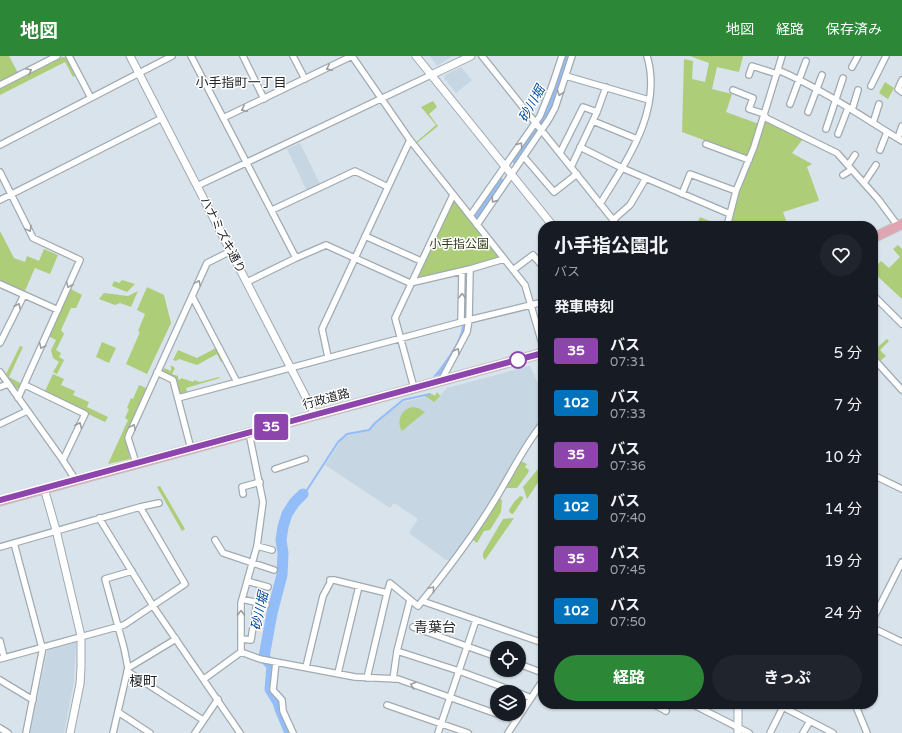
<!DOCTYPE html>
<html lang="ja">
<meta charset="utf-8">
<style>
:root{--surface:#171b24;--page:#20242c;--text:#f1f3f6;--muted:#9ea1a6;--accent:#2c8737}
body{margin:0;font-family:"Varela Round","Noto Sans JP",sans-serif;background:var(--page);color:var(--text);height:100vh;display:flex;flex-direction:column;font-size:15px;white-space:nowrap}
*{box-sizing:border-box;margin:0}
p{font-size:13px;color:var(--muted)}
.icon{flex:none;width:22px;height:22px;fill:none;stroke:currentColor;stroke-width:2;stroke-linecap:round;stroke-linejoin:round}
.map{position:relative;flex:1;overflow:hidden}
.panel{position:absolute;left:538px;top:165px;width:340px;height:488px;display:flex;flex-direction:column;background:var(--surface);border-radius:16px;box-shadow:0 1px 3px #0004}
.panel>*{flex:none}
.badge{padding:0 8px;border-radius:3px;font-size:14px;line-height:26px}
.fabs{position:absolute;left:490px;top:585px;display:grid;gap:8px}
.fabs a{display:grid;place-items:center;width:36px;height:36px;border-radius:50%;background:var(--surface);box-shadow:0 1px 3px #0004;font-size:20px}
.map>.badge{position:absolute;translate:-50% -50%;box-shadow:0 0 0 2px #fff}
h2{padding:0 16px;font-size:15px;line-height:36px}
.round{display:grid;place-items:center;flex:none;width:42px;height:42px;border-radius:21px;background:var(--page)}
.headline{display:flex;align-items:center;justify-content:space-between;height:68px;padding:0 16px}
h1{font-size:19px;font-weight:700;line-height:30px}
.button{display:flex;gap:8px;margin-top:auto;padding:8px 16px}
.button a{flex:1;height:46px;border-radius:24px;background:var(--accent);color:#fff;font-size:16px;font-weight:700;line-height:46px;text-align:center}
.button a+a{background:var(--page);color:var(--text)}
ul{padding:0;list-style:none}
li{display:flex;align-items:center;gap:12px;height:52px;padding:0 16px}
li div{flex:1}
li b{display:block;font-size:15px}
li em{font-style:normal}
li .badge{min-width:44px;font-weight:700;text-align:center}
header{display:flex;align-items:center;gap:24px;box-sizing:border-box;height:56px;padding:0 20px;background:var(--accent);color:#fff}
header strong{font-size:19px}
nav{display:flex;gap:22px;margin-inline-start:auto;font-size:14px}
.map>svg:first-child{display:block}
.built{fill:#c6d6e3}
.green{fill:#adcd79}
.water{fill:#93bdf9}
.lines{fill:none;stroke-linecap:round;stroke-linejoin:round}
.stream{stroke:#93bdf9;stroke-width:2}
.river{stroke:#93bdf9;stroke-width:11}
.minor-casing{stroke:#a0aab1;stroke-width:8}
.tertiary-casing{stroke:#a0aab1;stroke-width:9}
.trunk-casing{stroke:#c1c2c3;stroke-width:11}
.minor{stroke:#fff;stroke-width:5.5}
.tertiary{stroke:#fff;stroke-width:7}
.trunk{stroke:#e0a4b2;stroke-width:9}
.oneway{stroke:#9c9d9f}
.line-casing{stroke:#fff;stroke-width:9}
.line{stroke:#8e44ad;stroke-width:6}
.stop-dot{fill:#fff;stroke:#8e44ad;stroke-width:2}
.labels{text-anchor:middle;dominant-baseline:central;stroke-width:3;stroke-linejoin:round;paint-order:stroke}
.street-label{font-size:12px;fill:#222629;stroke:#fff}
.park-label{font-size:12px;fill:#303d19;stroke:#fff}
.neighbourhood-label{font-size:13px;fill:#222629;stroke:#fff}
.water-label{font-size:13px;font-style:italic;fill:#00479b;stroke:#fff}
.quarter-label{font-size:14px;fill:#222629;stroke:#fff}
</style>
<header>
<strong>地図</strong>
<nav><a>地図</a><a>経路</a><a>保存済み</a></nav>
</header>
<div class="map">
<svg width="902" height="677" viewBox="0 0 902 677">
<rect width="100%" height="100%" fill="#d9e3eb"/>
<path class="built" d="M430,0h22l-15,10z
M461,11l11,13 -16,13 -12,-15 1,-3z
M300,87l20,41 -13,7 -20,-42z
M530,310l13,28v25l-23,32 -32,58 -37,51h-5l-37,-27 9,-14 -24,-16 -4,5 -65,-43 18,-28 9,-3 17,-3 3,-4 17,-15 14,-10 23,-5 8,5 13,-14z
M73,584l3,2 -2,39 -10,52h-34l18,-85z"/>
<path class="green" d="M0,0h9l9,17 -18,9z
M690,0h53l-4,16 -22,-5 -5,22 20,5 -6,18 33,12 -11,32h-1l-65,-24 2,-73 9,2 -1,18 13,3 4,-19z
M63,1l3,1 9,18 -2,1 -8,-15 -65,33v-6z
M885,26l9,6 -6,11 -9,-6z
M433,45l4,6 -8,7 9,12 -21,17 8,10 -1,1 -9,-11 21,-18 -15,-18z
M765,65l38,18 -11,14 20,11 -5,3 12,33 -1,1 -35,11 5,14h-58l8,-33z
M452,145h2l45,55 -2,3 -76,19 -4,-3z
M700,161l22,9h-26z
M0,175l14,27 11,4 2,-6 12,5 5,-12 14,6 -8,19 -15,-6 -11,25 -24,-11z
M898,189l4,4v50l-29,-27v-3l8,-8 8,7 11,-11 -7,-8z
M122,224l13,4 -8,8 -15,-6 2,-5 5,2z
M147,231l17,8 7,28 -24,51 -21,-10 14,-32 -2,-1 7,-17 -8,-4z
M71,233l11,6 -6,13h-5l-10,22 3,4 -8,16 5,3 -2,4 5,3 -7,14 -4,-2 6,-10 -6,-4 -2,-8 5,-10 -8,-4z
M138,235l-7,16 -11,-4 -5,2 -16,-6 5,-6 24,3z
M887,283l2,2 -9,9 6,6 -8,7 -5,-5v-7z
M102,286l14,6 -7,15 -13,-6z
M20,290l3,1 -14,30 13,7 -2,4h-4l-10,-14z
M216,292l7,13 -2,1 -4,-8 -20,11 -18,-6 -3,2 -3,-1 5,-10 19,8z
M171,309l4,3 -3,6 6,2v3l2,1 1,-2 12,4 1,-2 6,2 19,-5 1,1 -34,10 1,4 -5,2 -3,-2 -4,-14 -11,-5 -1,-2 1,-3 7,3z
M53,318l11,5 -3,6 14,6 -2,4 16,7 -2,5 21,10 -3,5 -61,-29z
M139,329l7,3 -21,48 5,23 -22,5 20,-44 -3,-2 4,-9 -2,-1 4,-10 2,1z
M437,336l3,4 -6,6 -6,-4 -4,-2 8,-2 3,2z
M413,351l5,1 7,4 -23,19c-6,-10 -1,-22 11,-24z
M521,405l6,3 -2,3 4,3 -1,3 -11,15h-10l-1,-2z
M543,407v12l-16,24 -4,-12z
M160,430l25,43 -3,2 -25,-44z
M520,440l3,1v2l-10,15 -3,-1 -1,-3 5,-8z
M498,442l4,2 -1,12 -11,18 -6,1 -7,12 -4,-3z
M514,462l-29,42 -2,-3v-4l20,-34z"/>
<path class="water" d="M564,0h6l-19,55 -9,15 -3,-4c13,-20 18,-44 25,-66z
M535,71l4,4 -24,34 -3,-4z
M501,121l3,4 -27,40 -3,-4z
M467,268l-1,6 -17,32 -9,13 -7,2c9,-11 29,-37 29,-52z"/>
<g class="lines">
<path class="stream" d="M465,236v-19
M465,263v-22
M307,434l31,-48 9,-8 22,-4 6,-7 28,-23 27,-6"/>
<path class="river" d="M290,677l-10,-24 -2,-7 -8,-13 2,-23 -8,-9 8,-44 10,-38 1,-22 -2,-13 2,-13 4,-13 7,-11 9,-9"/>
<defs>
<path id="minor" d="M69,0l22,42
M191,0l105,202 30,-13 84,38 60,-14 34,-10
M243,0l21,43
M293,0l12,23
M352,0l58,84 115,145 18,62
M482,0l136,170
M852,11l6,-11
M778,14c44,19 83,46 124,71
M749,19l3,-9 25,8
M566,20l83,24
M902,24l-4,9 4,3
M0,29l57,-29
M871,30l15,-30
M733,34l20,8 -4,11 15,5 2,4 71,35 41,46 20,27
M790,48l16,-43
M852,54l6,-20
M808,56l14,-37
M223,62l129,-62
M593,65l44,18
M873,67l6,-19
M826,73l17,-51
M838,78l10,-26
M898,82l4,-12
M706,88l43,16
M0,89l172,-89
M580,91l42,21 108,46
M880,94l7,-18
M560,97l23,-46 14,5
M524,101l30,35 23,-18
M848,109l7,-10
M571,111l26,-55 9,-25
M0,116l33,66 47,22 -62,138
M843,119l8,-5
M864,127l12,-18
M197,130l234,-111
M682,138l8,-20 46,17
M0,144l162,-82
M600,148c27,-44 63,-94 47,-148
M272,154l83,-39 33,16
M470,160l70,-100 12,-30 10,-30
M613,164l17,-15 16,-27
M477,169l72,-106 6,-11 17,-52
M727,170l9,-35 18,-44 28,-91
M365,180l56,25
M513,214l20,-15 10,12
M247,226l49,-24
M0,228l58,26
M873,239l29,29
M192,240l45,86
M461,266l1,-51
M0,287l24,-48
M328,301l-6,-28 88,-189
M873,302l29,32
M0,316l62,87 13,20
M157,316l16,8 18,69
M441,325l26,-49 2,-12 1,-51
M25,329l60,29 -22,46
M0,331l8,-3
M414,332l-19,-70 58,-123
M178,342l291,-78 74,-18
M0,368l27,-13
M136,407l-8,-25 1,-3 78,-172 24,-12
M275,413l30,-10
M873,419l29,14
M243,438l-1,-7 18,-5
M140,451l19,-4
M99,462l56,91 85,124
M215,484l8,13 51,17
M14,487l27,101 2,3 -17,86
M257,490l15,4
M0,491l140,-40 45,77 -61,41 -124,34
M247,525l21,6
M387,537l3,-10 28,23c27,-33 53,-67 75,-103 17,-27 30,-56 50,-80
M242,543l24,6
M422,545l121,42
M873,563l29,-57
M413,571l84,30
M873,572l29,14
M241,583l10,1 6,-38
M0,585l4,16
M397,595l62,20 57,21
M241,596l19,7 95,18 43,2 99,35
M241,596v-49l16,-57 6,-44 -14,-69
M276,606l-3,28 9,10 1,11 10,22
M519,608l24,9
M306,611l17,-71 7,-13v-3h4l53,13 -20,85
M128,612l-4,-20 -19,-69 27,-8
M127,615l76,49
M338,617l21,-87
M204,623l37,-27
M393,623l4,-28 13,-51
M0,624l33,20
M519,637l12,5
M653,648l13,7
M692,648l57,29
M777,648l56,29
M855,648l12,29
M387,649l81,28
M118,656l32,21
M498,658l18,6
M0,672l8,5
M113,677l15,-65 48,-29
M195,677l23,-34
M438,677l38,-113
M508,677l35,-53
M770,677l13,-26
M803,677l7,-12"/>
<path id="tertiary" d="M130,0l185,359
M416,0l137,170
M431,19l40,-19
M44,432l12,42 25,106v31l-1,17 -10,49
M738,648v29"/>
<path id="trunk" d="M873,182l29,-14
M0,445l543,-148"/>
</defs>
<use href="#minor" class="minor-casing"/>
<use href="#tertiary" class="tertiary-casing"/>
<use href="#trunk" class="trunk-casing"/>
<use href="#minor" class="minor"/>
<use href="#tertiary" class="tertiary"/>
<use href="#trunk" class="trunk"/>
</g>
<defs><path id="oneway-chevron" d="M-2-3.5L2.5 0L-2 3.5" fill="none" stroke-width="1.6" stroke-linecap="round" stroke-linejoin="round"/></defs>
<g class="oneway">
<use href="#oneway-chevron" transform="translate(329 12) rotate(154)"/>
<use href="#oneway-chevron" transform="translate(29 15) rotate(-27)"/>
<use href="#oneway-chevron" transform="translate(560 37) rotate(109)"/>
<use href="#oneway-chevron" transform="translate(244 53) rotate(154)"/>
<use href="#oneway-chevron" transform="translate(520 89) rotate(-55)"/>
<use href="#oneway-chevron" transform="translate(494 144) rotate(125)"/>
<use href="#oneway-chevron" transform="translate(29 173) rotate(62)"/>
<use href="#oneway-chevron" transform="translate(198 227) rotate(-66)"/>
<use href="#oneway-chevron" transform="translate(69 229) rotate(113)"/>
<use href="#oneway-chevron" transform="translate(462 240) rotate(-89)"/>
<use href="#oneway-chevron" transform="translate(18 250) rotate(-64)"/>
<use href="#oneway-chevron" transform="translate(42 290) rotate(114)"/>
<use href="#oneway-chevron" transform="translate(457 295) rotate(-61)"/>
<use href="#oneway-chevron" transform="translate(79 369) rotate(-65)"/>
<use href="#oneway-chevron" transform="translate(133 371) rotate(-66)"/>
<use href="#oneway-chevron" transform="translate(432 533) rotate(-50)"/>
<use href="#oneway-chevron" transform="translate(241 557) rotate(-89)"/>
<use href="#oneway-chevron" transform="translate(413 629) rotate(-161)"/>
</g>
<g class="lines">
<defs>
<path id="line" d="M0,444l543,-147"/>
</defs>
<use href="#line" class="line-casing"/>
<use href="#line" class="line"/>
</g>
<circle class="stop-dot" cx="518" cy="304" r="8"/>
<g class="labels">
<g class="street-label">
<text transform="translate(223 179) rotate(63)">ハナミズキ通り</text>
<text transform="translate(326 343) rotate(-15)">行政道路</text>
</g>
<g class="park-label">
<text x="459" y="188">小手指公園</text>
</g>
<g class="neighbourhood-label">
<text x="241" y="27">小手指町一丁目</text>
</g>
<g class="water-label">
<text transform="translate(532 48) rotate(-61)">砂川堀</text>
<text transform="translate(260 555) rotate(-78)">砂川堀</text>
</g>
<g class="quarter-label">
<text x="435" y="571">青葉台</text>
<text x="143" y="625">榎町</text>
</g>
</g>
</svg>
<div class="fabs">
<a><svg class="icon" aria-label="locate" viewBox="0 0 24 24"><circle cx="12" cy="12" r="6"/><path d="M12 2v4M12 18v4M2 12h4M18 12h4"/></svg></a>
<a><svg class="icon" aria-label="layers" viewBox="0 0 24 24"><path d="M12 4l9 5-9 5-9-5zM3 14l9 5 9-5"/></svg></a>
</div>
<b class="badge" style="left:271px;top:371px;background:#8e44ad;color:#fff">35</b>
<section class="panel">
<div class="headline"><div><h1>小手指公園北</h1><p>バス</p></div><a class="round"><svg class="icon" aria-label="heart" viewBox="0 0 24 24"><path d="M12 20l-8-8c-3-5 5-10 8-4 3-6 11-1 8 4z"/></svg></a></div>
<h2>発車時刻</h2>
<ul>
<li><span class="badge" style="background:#8e44ad;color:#fff">35</span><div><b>バス</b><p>07:31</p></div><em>5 分</em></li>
<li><span class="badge" style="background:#0072bc;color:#fff">102</span><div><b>バス</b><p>07:33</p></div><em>7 分</em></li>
<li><span class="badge" style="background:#8e44ad;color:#fff">35</span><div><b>バス</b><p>07:36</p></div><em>10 分</em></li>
<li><span class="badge" style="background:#0072bc;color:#fff">102</span><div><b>バス</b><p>07:40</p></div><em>14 分</em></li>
<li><span class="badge" style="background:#8e44ad;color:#fff">35</span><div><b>バス</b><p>07:45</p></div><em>19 分</em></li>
<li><span class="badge" style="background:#0072bc;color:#fff">102</span><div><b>バス</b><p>07:50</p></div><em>24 分</em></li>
</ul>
<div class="button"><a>経路</a><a>きっぷ</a></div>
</section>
</div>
